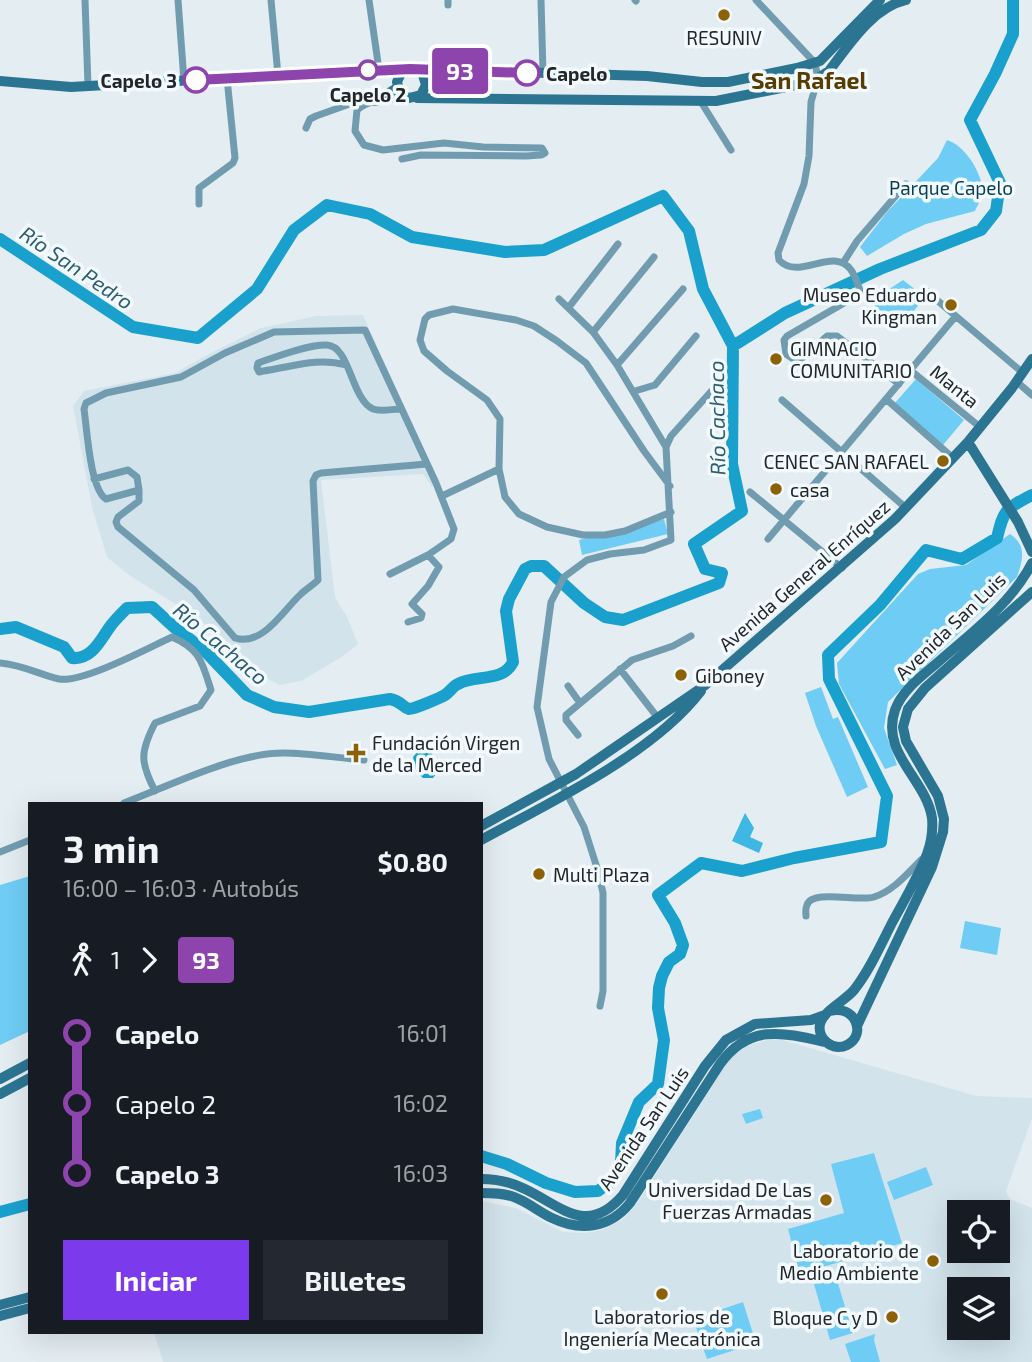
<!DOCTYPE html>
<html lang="es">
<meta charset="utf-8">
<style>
:root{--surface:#171b24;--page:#242831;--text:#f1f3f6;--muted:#9ea1a6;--accent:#7c3aed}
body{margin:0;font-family:"Exo 2",sans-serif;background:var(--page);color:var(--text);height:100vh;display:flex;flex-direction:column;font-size:26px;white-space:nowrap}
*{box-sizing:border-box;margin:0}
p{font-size:23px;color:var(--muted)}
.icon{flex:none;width:38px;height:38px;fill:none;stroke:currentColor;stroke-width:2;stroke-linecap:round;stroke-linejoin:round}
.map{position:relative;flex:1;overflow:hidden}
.drawer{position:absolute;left:28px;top:802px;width:455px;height:532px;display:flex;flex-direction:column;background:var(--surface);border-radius:0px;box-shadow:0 7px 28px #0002}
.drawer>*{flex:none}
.badge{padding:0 14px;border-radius:5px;font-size:24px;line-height:46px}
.fabs{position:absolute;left:947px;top:1200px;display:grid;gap:14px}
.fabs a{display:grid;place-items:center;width:63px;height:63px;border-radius:0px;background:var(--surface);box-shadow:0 7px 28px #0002;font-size:35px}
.map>.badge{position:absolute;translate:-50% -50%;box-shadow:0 0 0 4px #fff}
.legs{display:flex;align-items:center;gap:10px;height:77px;padding:0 35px;font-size:23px}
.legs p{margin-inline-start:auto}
.summary{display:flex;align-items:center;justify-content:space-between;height:119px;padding:0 35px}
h1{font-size:38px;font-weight:700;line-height:52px}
.action{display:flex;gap:14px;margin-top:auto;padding:14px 35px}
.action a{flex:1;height:80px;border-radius:0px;background:var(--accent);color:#fff;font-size:28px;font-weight:700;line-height:80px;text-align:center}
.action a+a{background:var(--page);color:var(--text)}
ul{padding:0 35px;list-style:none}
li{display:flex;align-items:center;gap:24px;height:70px;font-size:26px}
li i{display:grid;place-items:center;width:10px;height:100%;margin:0 9px;background:currentColor}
li i::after{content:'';width:18px;height:18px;margin:-9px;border:5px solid;border-radius:50%;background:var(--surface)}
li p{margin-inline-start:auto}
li:first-child i{background:linear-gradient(#0000 50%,currentColor 0)}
li:last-child i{background:linear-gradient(currentColor 50%,#0000 0)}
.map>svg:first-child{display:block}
.built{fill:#d2e3ec;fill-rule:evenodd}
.green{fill:#6fcdf5}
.forest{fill:#3eb7e5}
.water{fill:#1aa0cd}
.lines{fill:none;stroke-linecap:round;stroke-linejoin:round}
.river{stroke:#1aa0cd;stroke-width:12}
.street{stroke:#719cb0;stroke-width:7}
.secondary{stroke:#2c7592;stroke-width:10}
.line-1-casing{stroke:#fff;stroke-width:16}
.line-1{stroke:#8e44ad;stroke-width:10}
.poi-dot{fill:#8d6206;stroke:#f3fafe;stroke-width:2.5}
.stop-1-dot{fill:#fff;stroke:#8e44ad;stroke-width:3.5}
.labels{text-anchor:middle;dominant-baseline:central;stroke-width:7;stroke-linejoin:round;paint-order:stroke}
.poi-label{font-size:19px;fill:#242729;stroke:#f3fafe;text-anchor:end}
.stop-label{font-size:19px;font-weight:bold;fill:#242729;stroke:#f3fafe;text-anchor:start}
.park-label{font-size:19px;fill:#093e51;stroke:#f3fafe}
.street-label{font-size:19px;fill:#242729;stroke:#f3fafe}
.water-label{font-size:21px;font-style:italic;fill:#2d5d71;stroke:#f3fafe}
.quarter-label{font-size:23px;font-weight:bold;fill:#593c00;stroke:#f3fafe}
</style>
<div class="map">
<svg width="1032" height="1362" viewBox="0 0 1032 1362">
<rect width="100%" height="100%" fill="#e4edf2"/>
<path class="built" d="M363,315l77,170 -8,2 -9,-13 -102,6 14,117 13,22 10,25 -16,13 -41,24 -21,4 -29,-14 -41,-43 -22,-16 -62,-39 -19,-16 -15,-50 -19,-101 11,-15 91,-18 30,-17 56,-28 55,-12z
M767,1040h15l194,56 56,2v20l-26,73 4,8 22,9v154h-869l-9,-30h327v-131l35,7 47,24 23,1 16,-3 20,-10 14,-15 94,-147 17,-12zM959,1213h39v38h-39zM959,1290h39v38h-39z"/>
<path class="green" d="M947,140c18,5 38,36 35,55 -1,5 -5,11 -7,16l-49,13 -22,10 -37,22 -7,-9 27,-35 51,-54z
M903,280l22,17 -21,26 -3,-2 -4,4 -27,-23z
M916,379l48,41 -21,25 -49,-41z
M664,519l4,15 -86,21 -3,-15z
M1010,534c17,11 13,26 7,43l-129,125 -4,26 13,37 -12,4 -46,-85 -2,-21 81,-89 12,-5 36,-4z
M821,687l12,32 5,-2 30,70 -21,10 -31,-71 -11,-33z
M30,876v155l-30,14v-160z
M965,921l36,7 -4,27 -37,-7z
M760,1109l3,9 -17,6 -4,-10z
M874,1153l28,90 -102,31 -12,-45 56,-16 -13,-49z
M926,1167l7,18 -39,15 -7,-18z
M836,1277l17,56 -23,7 -16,-56z
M743,1302l13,41 -49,16 -14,-40z
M875,1334l-1,6 6,22h-29l-6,-18z"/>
<path class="forest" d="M745,813l9,15 -4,9 13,6 -4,10 -27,-12z"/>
<path class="water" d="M419,750l10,1c8,7 12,18 4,27h-10l-7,-7 -3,-14z"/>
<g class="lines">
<path class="river" d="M0,239l133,88 65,11 59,-49 37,-59 33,-25 43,9 42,23 93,15 39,-2 119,-54 26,35 14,58 30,57 52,-33 95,-44 101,-39 15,-19 4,-28 -30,-63 25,-46 18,-40v-34
M0,629l16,-2 48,20 8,11c21,2 29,-20 40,-34 5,-6 10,-11 15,-16l25,-1 23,21 28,21 44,46 27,12 35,5 81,-13c11,2 12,8 19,10 3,1 33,-12 36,-14 5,-3 8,-9 13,-11 17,-10 45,-1 55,-22l-7,-51 3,-12 16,-30 6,-3h13l40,37 21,14 18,3 96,-37 3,-10 -17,-4 -11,-25 48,-33 -10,-47 1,-118
M481,1156l26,8 39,19 29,9 23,-1 11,-8 12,-20 1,-20 17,-41 19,-18 6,-44 -6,-32 1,-20 3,-12 7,-14 11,-8 3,-9 -8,-22 -17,-28 43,-32 41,8 52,-13 87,-16 6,-46 -58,-117 -1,-24 52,-50 46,-55 36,9 35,-21c7,-29 8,-29 35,-43
M0,1212l30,-8"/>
<path class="street" d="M85,0l3,86
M178,0l6,81
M271,0l7,75
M369,0l10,70
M448,0v5
M541,0l2,73
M635,0l1,1
M756,0l59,63 3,15 -7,24 -2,54 -5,28 -26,69 1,7c20,22 54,-15 72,10 4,5 6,13 9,20l-2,5 -71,41 -3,4 2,14 9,6h5l27,-24h10l62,48
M701,102l30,48
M306,128l4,-9 6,-3 42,-15 11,1
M402,159l19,-4 105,1 15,-1 4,-2 -3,-5 -59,-1 -39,-4 -61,7 -19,-5 -9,-14 2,-21c14,-12 33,-10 52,-11
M199,204v-16l34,-25 2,-5 -8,-80
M843,263l14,-22 49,-57
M925,290l98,83
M559,299l34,33 24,33 49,82 5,93 -27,10 -34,4 -23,6 -23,17 -13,25 -14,105 12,52 35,68 14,44 5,22v98l-3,15
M569,307l49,-63
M593,332l61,-75
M346,365c-29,-8 -54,2 -83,6l-4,1 -2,-4 1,-5c17,-6 51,-19 69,-18 23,1 24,54 46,64 8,3 19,0 27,0
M617,365l66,-76
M910,370l70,57
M1017,382l15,13
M635,391l20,-6 41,-49
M886,399l67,59
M782,400l124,108
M666,447l5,-11 45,-50
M94,479l34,-9 9,7 2,13
M670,486l-26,-35 -58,-88 -29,-22 -23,-15 -18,-6 -63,-11 -24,6 -4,4 -5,21 4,11 23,20 40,29 13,19 -1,50 6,28 14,17 28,13 36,8h22l20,-4 46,-19
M750,492l92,76
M442,496l57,-27
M768,539l187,-222
M390,574l38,-19 23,-16 3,-10 -18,-46 -71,-153 -91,2 -49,21 -44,24 -75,16 -20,10 -2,6c3,20 6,80 22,90l33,-9v11l-21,16 -2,5 2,5 76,63 41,48c28,9 49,-29 66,-44 5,-5 11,-8 17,-14l-5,-99 3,-6 5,-2 106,-9
M408,622l13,-4 1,-4 -10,-10 16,-18 11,-19 -11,-12
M0,663c23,2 38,11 59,16 24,4 89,-31 113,-42 28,12 30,25 39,53l-11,16 -45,17c-15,29 -15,39 0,68
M620,669l38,49
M568,686l12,17
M578,735l-12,-15v-5l66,-55 41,-14 18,-10
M124,803c45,-17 111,-50 159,-50 26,0 54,5 81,7
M0,852l30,-12
M806,916c0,-3 -1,-7 1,-11 5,-16 52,-3 67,-8 19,-6 33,-23 47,-37"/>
<path class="secondary" d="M414,69l233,7 55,6h26l69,-14 23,-7 60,-61
M0,81l71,6 297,-17 42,-1 9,2 4,4 3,10 -5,10 -12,3 -9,-5 -3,-11 4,-9 9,-4
M417,98l299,3 85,-17 19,-7 9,-6c20,-26 43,-63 77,-71
M376,101l21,-13
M968,442l50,80 14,30
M481,826l95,-52 128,-88 191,-167 73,-77 44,-54 20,-29
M481,840c70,-38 172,-86 220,-149
M830,1011c24,-7 38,23 17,34 -14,7 -30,-6 -27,-21 4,-14 25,-23 34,-34 16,-20 27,-46 39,-69 12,-22 25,-44 34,-67 4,-11 6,-25 5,-36 -6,-39 -52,-65 -37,-108 7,-20 27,-34 42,-47 34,-30 74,-59 95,-100
M857,1026l75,-159 11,-35 1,-13 -6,-23 -32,-55 -3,-14 5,-18 17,-21 107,-96
M0,1079l30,-16
M0,1094l30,-16
M481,1179c15,0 30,3 44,10 36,17 62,48 98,6l82,-129 21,-26 29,-16 56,-4 14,-5
M481,1193c11,0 22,0 33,4 14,5 25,15 38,21 29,14 58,10 78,-15l90,-139c29,-40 62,-32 105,-22
M0,1305l30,-8
M0,1316l30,-8"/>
</g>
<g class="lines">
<defs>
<path id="line-1" d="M196,80l214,-11 117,4"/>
</defs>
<use href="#line-1" class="line-1-casing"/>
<use href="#line-1" class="line-1"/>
</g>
<g class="poi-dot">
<circle cx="724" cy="15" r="7"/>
<circle cx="951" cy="305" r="7"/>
<circle cx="776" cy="359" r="7"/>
<circle cx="943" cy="461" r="7"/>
<circle cx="776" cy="489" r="7"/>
<circle cx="681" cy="675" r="7"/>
<path d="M352.5 742.5h7v7h7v7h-7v7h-7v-7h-7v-7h7z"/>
<circle cx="539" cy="874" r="7"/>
<circle cx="826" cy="1200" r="7"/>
<circle cx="933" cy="1261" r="7"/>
<circle cx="662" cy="1294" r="7"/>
<circle cx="892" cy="1317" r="7"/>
</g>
<g class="stop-1-dot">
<circle cx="368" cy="70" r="9"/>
<circle cx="527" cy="73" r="12"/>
<circle cx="196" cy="80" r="12"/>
</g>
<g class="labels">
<g class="poi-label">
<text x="724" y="37" text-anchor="middle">RESUNIV</text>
<text x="937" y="294">Museo Eduardo<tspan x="937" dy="22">Kingman</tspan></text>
<text x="790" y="348" text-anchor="start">GIMNACIO<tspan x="790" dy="22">COMUNITARIO</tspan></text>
<text x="929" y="461">CENEC SAN RAFAEL</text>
<text x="790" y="489" text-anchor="start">casa</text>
<text x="695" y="675" text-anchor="start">Giboney</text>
<text x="372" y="742" text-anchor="start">Fundación Virgen<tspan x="372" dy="22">de la Merced</tspan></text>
<text x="553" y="874" text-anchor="start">Multi Plaza</text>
<text x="812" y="1189">Universidad De Las<tspan x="812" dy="22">Fuerzas Armadas</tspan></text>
<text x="919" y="1250">Laboratorio de<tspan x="919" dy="22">Medio Ambiente</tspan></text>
<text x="662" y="1316" text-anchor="middle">Laboratorios de<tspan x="662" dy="22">Ingeniería Mecatrónica</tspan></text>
<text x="878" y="1317">Bloque C y D</text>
</g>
<g class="stop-label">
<text x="546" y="73">Capelo</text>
<text x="177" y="80" text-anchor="end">Capelo 3</text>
<text x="368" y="94" text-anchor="middle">Capelo 2</text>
</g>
<g class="park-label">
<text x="951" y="187">Parque Capelo</text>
</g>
<g class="street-label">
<text transform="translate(955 386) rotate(39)">Manta</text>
<text transform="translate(804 575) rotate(-41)">Avenida General Enríquez</text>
<text transform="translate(950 626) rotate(-44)">Avenida San Luis</text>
<text transform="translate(643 1128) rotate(-56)">Avenida San Luis</text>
</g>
<g class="water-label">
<text transform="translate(77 267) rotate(34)">Río San Pedro</text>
<text transform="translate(716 418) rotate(-91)">Río Cachaco</text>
<text transform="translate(221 643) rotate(40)">Río Cachaco</text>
</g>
<g class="quarter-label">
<text x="809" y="80">San Rafael</text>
</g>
</g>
</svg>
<div class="fabs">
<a><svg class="icon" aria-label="locate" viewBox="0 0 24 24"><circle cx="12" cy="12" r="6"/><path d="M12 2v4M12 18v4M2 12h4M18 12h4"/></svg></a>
<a><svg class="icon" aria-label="layers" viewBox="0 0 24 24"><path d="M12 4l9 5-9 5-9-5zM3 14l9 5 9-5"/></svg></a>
</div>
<b class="badge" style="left:460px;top:71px;background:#8e44ad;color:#fff">93</b>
<section class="drawer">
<div class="summary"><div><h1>3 min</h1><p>16:00 – 16:03 · Autobús</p></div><b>$0.80</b></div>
<div class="legs"><svg class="icon" aria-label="walk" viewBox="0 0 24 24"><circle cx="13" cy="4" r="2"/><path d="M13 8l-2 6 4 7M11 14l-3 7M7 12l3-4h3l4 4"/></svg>1<svg class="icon" aria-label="forward" viewBox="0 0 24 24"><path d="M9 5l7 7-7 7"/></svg><b class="badge" style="background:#8e44ad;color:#fff">93</b></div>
<ul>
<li><i style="color:#8e44ad"></i><b>Capelo</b><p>16:01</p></li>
<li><i style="color:#8e44ad"></i><span>Capelo 2</span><p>16:02</p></li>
<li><i style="color:#8e44ad"></i><b>Capelo 3</b><p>16:03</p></li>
</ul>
<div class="action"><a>Iniciar</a><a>Billetes</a></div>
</section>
</div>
